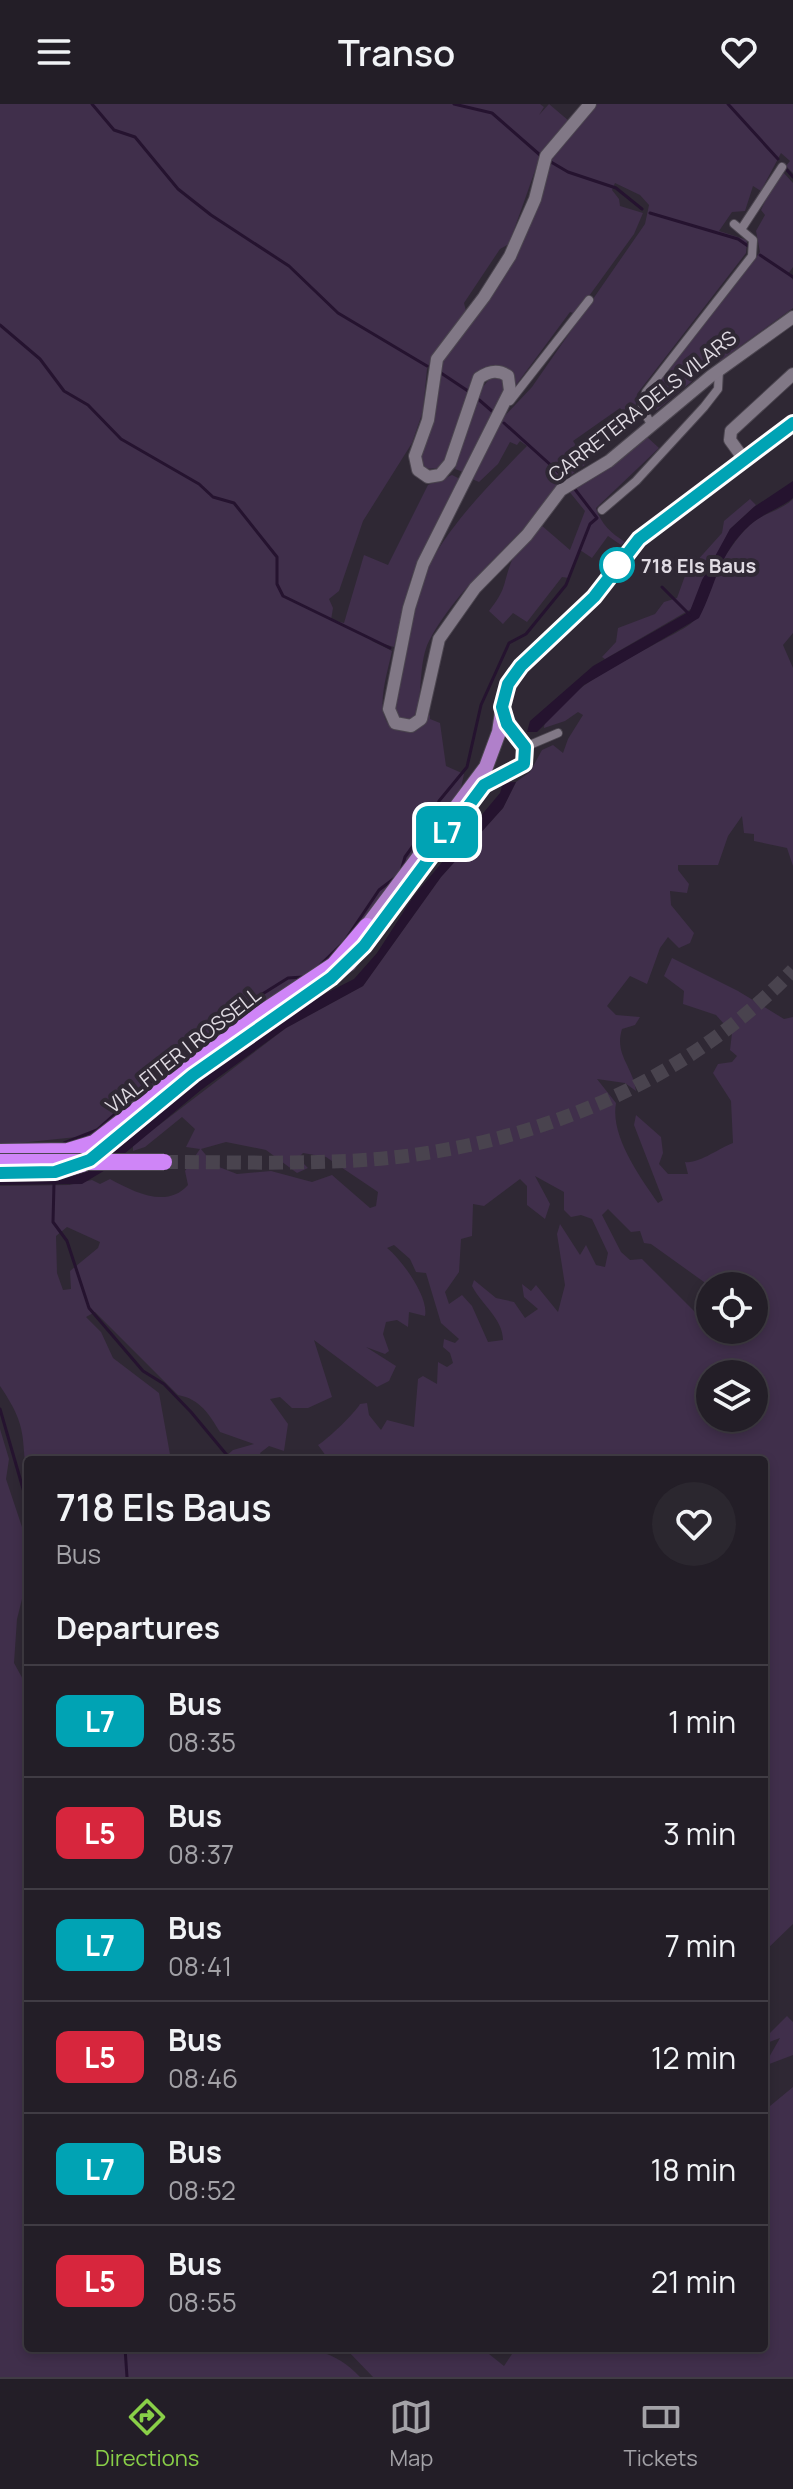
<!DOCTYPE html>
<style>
:root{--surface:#231e27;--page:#2b272f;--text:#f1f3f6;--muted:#a3a2a7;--line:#403c44;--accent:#89cf48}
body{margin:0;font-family:Manrope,sans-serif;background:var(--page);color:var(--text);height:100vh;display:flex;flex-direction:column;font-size:30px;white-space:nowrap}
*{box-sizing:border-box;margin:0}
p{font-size:26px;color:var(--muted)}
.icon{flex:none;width:44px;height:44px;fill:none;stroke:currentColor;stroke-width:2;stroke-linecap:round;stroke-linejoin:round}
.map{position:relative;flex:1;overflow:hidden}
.panel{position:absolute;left:24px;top:1352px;width:744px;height:896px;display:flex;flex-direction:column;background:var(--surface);border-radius:8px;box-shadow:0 4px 12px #0003,0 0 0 2px var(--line)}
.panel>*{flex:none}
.badge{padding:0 16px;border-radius:12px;font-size:28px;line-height:52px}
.controls{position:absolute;left:696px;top:1168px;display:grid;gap:16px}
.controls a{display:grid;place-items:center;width:72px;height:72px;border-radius:50%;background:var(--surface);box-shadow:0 4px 12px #0003,0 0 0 2px var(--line);font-size:40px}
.map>.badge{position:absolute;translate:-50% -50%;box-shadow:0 0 0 4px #fff}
h2{padding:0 32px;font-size:30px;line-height:72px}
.round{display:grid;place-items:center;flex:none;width:84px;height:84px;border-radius:42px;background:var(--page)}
.head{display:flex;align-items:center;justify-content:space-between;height:136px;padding:0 32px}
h1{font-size:38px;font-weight:600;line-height:60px}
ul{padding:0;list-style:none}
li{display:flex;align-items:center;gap:24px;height:112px;padding:0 32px;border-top:2px solid var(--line)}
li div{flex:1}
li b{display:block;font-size:30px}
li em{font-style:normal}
li .badge{min-width:88px;font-weight:700;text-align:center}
header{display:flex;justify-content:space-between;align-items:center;height:104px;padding:0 32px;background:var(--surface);font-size:36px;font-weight:600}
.tabs{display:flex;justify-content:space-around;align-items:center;height:112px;border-top:2px solid var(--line);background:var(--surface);font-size:22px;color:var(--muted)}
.tabs a{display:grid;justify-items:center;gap:4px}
.tabs .active{color:var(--accent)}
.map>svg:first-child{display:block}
.green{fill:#402f4b;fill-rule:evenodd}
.water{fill:#25132f}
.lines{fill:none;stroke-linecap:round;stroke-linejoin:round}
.stream{stroke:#25132f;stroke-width:3}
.primary-tunnel{stroke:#49434e;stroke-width:14;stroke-dasharray:14 7;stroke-linecap:butt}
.street-casing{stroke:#4b454f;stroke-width:10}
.secondary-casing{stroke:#4b454f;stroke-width:14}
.primary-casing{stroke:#4b454f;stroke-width:16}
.highway-casing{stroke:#4b454f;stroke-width:18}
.street{stroke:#817886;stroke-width:8}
.secondary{stroke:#817886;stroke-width:12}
.primary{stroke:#b080ca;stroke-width:14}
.highway{stroke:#cf85f7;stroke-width:16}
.highway-bridge-casing{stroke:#4b454f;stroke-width:18;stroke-linecap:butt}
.highway-bridge{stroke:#cf85f7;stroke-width:16}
.line-casing{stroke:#fff;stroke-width:18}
.line{stroke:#00a3b4;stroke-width:12}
.stop-dot{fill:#fff;stroke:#00a3b4;stroke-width:4}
.labels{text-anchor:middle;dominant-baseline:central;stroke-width:8;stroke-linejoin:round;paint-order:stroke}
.street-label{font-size:20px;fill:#dfdae2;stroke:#2f2834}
.stop-label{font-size:20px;font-weight:bold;fill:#dfdae2;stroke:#2f2834;text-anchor:start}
</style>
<header><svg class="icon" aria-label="menu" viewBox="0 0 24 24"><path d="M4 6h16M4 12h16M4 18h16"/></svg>Transo<svg class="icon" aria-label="heart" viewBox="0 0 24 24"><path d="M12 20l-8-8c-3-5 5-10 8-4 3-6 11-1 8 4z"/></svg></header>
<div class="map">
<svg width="793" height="2273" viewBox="0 0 793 2273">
<rect width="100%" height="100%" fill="#2f2834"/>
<path class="green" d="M0,0h540l4,3 -5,8 10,-11 20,17 -27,30 -33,93 -9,5 -36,54 2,8 -33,44 -6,14 -4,42 -11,32 -49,78 -24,70 -10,8 4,9 -2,12 13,3 20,-68 24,10 40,-80 24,-10 8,4 -49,99 -17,69 -24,-7 22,11c-6,29 -27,87 24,80l14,-17v5l10,4 6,43 18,8 -4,18 -129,171 -235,172 -96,10z
M597,0h196v69l-6,-6 -4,5 10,11v84l-5,7 5,6v28l-73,53 -7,-11 -21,21 4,7 -39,32 -5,-1 -5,-13 113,-144 -4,-21 9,-16 -4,-5 15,-32 14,-17 -9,-8 -20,38 -8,-5 -8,25 -13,1 -13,19 28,9 -1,13 -109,141 -2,17 3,10 -3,3 -15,-16 -47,33 15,22c-28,16 -42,41 -64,65 -34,36 -71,68 -95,113 -10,20 -7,51 -12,73l-7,7 -11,-2 -5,-13c7,-33 10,-69 19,-102 18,-62 70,-113 114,-158l-7,-5 -3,4 -7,-3 -12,22 -19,18 -7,-3 26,-56 34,-36 113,-163 4,-19 -9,-10 -25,-12 -3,7 7,9 1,7 23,7 -9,21 -58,80 -6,-2 -54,73 -3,-9 -38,-1 -28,83 -8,10 -14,1 -4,-12 14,-41 5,-51 67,-94 45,-114z
M491,273l10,1 6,10 -44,84 -8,-3 22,-75z
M646,332l13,12 -63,60c5,16 15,25 29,34l-4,3 -13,-9 -16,22 -12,-8 -11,28 -7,-1 -35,45 -14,-9 -10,11 -14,-13c19,-24 13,-26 23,-51 6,-13 20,-25 29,-35l29,25 15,-39 -17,-21z
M750,395l6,6 -26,24 -39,80 -86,50 -3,-2 14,-15 2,-14 37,-14 9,-12 13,-4 9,-25 36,-40 2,-12z
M793,395v134l-10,12 10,23v198l-6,-18 -33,-7v-7l-10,-1 -2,-17 -14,20 -10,29h-40v5l11,14 -2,9 -17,-2 1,14 23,28 -4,10 -11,5 -11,-11 -8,11 -13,36 -17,-8 -23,30 9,9 24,2 -5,8 -13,4c-8,26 11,37 14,62l-11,-8 -28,-4 19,24c-6,33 24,74 42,100l5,-3 -29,-75 2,-10 25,22 2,16 -4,11 9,10h20l-3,-12c14,2 34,-14 48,-19l-2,-42 -18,-28 5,-9 14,-2 5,-6 -7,-6 2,-17 -16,-18 -33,-11 1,-13 -20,-15 8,-18 66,33 46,28 9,-2v907l-29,28v-492h-435l-11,-15c10,-6 37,-32 42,-41l7,-1 2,12 12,15 6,-10 27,7 4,-48 5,-3 14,8 1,-22 9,5 6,-4 -3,-10 -7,-6 1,-8 11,4 4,-4 -18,-16 -15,-50 -10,-1 -6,-13 -16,-14 -7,3c15,12 42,49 38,68l-16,-4 -1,15 -11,-7 -11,2 -3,12 6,17 -4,3 -19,-7 30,19 -7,15 -12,6 -63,-47 18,57 -24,11h-16l-12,-11 -10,2 18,25 -4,27 -15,-5 -9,7 3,7h-36l-2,-3 8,-7 21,-6 -34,-12c-11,-18 -20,-33 -42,-37l-83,-83 -9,5 15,15 12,26 46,35 12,67h-143v24c-8,-47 2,-54 -28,-98v-200l69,-1 23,-5 8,4 10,-5c24,13 57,30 78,6l-3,-14 15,-22 -14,-2 9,-18 -13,-12 -37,30 -12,4v-6l153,-117 77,-42 78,-109 62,-69 13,-26 14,-10 12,-22 11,-5 10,8 5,-14 15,-24 -5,-3 -13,9 -21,7c3,-32 114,-84 142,-101 23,-14 24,-47 38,-69 10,-15 21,-32 37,-41 11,-6 23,-9 32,-18zM226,1038l40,8 31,23 11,-5 -10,-10 5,-5 23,4 52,35 -2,14 -6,2 -38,-33 -20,7 -41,-11 -34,3 -23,-9 -13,-16zM535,1072l29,16v18l7,7 10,-2 11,4 16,34 -3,14 -9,-2 -10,-20 -6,10 -20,-31 -3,10 8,51 -7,27 -22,-27 -5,6 -9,-7 2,13 14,12 -13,9 -11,-16 -18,-4 -22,-18 -2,6c10,19 31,33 31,54l-15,2 -16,-36 -10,-11 -13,9 -4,-12 14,-20 2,-33 11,-3 1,-32 11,2 36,-27 7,7v19l18,14 5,-15zM608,1105l23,23 9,-1 4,12 7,1 53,38 6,16v-12h44v44h-44v-15l-7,5 -61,-61 -12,1 -9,-8 -19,-37zM67,1123l33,15 -2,6 -28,23 1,18 -8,1 -6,-17 -1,-37zM710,1270h44v44h-44z
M0,1325l9,30 -3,20 22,66v30l-11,44 -3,44 11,20 3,51v614h224l5,4 7,-4c38,0 68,-2 96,29h-360z
M787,1912l6,6v33l-29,11 16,-28 -16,6v-5z
M793,1983v290h-420l-28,-29h151l-7,6 15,12 12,-18h248v-237z"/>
<path class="water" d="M793,377v17c-13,11 -30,15 -43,27 -33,30 -33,59 -51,93l-115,67 -47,47h-10l3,-11 63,-55 97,-55 12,-31 28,-51 24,-22z
M516,678l-13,26 -62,69 -78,109 -77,42 -85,62 -77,64h-16l115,-95 68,-48 63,-32 23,-26 36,-56 87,-104 3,-10z
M87,1064l20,1 -25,15 -82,1v-9z"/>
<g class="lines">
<path class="stream" d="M92,0l22,26 21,7 43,52 33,26 78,51 49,47 89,53
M454,0l38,9 48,42
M728,0l50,55
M551,58l17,10 48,16 26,21
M787,66l6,7
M650,109l88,26 10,7
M760,151l33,22
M0,221l40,34 24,32 24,14 33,34 78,45 14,13 21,6 43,54v27l6,12 107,52
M441,269l30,20
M477,294l16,14
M504,319l60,54
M662,483l28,28
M401,767l4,-14 29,-40 5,-16 28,-34 14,-62 28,-62 17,-9 40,-49 24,-61 7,-6 -23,-30
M316,865l28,-27 35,-52 17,-13
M64,1039l33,-13 57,-51 45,-28 41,-43 48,-30 15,-1
M54,1079l-1,39 14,19 22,67 54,63 21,13 27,28 40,48
M0,1305l28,97
M28,1503v68
M125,2244l2,29"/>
<path class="primary-tunnel" d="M164,1058c60,0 121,2 182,-1 165,-7 333,-71 447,-191"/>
<defs>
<path id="street" d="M742,124l40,-61
M510,297l79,-101
M651,320l-9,-16 4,-16 106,-136 1,-16 -19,-16
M602,406l34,-29 68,-74 14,-18 1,-19
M525,643l33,-14"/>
<path id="secondary" d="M590,0l-44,52 -11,43 -25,57 -26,41 -47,62 -9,61 -13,36 3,14 10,7 12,-2 10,-12 29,-85c10,-7 19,-9 29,-2l2,15 -87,173 -14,44 -20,101 6,14 16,3 10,-7 18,-80 36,-51 52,-53 34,-45 48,-29 102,-85 82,-59
M743,354l-13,-18 1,-9 62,-57"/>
<path id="primary" d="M478,688c13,-17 54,-20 47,-43 -4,-14 -18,-22 -22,-38
M367,822l119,-159 13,-35 6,-40 16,-26 73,-69 45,-58 154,-116
M101,1048l92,-77 156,-111 33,-43"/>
<path id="highway" d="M0,1048l68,-1 26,-8 163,-127 77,-51 33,-39
M0,1069l55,-1 30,-9"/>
</defs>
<use href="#street" class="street-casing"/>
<use href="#secondary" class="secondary-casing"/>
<use href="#primary" class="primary-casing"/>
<use href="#highway" class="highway-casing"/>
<use href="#street" class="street"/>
<use href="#secondary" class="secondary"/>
<use href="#primary" class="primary"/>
<use href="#highway" class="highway"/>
<defs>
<path id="highway-bridge" d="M0,1058h164"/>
</defs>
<use href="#highway-bridge" class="highway-bridge-casing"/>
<use href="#highway-bridge" class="highway-bridge"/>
</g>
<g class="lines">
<defs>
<path id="line" d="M0,1069l55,-1 35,-12 103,-85 138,-97 33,-32 120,-161 40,-21 1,-17 -18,-23 -5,-17 6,-23 13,-18 73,-69 45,-58 154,-116"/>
</defs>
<use href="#line" class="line-casing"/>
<use href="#line" class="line"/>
</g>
<circle class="stop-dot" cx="617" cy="461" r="16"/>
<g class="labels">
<g class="street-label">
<text transform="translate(642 302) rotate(-38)">CARRETERA DELS VILARS</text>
<text transform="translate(183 946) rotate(-38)">VIAL FITER I ROSSELL</text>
</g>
<g class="stop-label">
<text x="641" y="461">718 Els Baus</text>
</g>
</g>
</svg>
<div class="controls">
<a><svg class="icon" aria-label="locate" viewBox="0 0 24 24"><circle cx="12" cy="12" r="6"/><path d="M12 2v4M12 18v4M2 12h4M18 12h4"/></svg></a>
<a><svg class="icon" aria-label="layers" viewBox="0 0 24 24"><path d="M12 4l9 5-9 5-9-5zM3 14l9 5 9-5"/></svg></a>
</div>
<b class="badge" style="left:447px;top:728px;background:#00a3b4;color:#fff">L7</b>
<section class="panel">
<div class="head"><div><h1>718 Els Baus</h1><p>Bus</p></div><a class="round"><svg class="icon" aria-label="heart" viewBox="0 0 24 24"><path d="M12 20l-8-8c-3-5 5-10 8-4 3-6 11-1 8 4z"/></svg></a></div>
<h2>Departures</h2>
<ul>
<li><span class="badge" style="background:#00a3b4;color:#fff">L7</span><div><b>Bus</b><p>08:35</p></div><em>1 min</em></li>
<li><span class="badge" style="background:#d7263d;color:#fff">L5</span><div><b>Bus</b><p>08:37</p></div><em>3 min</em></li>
<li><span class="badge" style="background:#00a3b4;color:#fff">L7</span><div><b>Bus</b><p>08:41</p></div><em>7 min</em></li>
<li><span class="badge" style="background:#d7263d;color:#fff">L5</span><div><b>Bus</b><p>08:46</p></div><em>12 min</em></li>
<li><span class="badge" style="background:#00a3b4;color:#fff">L7</span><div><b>Bus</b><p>08:52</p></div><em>18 min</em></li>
<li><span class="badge" style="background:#d7263d;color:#fff">L5</span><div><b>Bus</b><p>08:55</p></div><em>21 min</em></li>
</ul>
</section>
</div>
<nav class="tabs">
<a class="active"><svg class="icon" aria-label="directions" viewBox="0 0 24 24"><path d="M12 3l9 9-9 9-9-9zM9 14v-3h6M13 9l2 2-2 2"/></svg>Directions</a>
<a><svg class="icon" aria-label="map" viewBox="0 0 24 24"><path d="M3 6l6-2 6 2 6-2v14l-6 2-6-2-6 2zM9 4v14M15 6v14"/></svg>Map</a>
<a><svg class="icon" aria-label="tickets" viewBox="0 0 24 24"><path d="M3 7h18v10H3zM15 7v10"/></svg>Tickets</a>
</nav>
